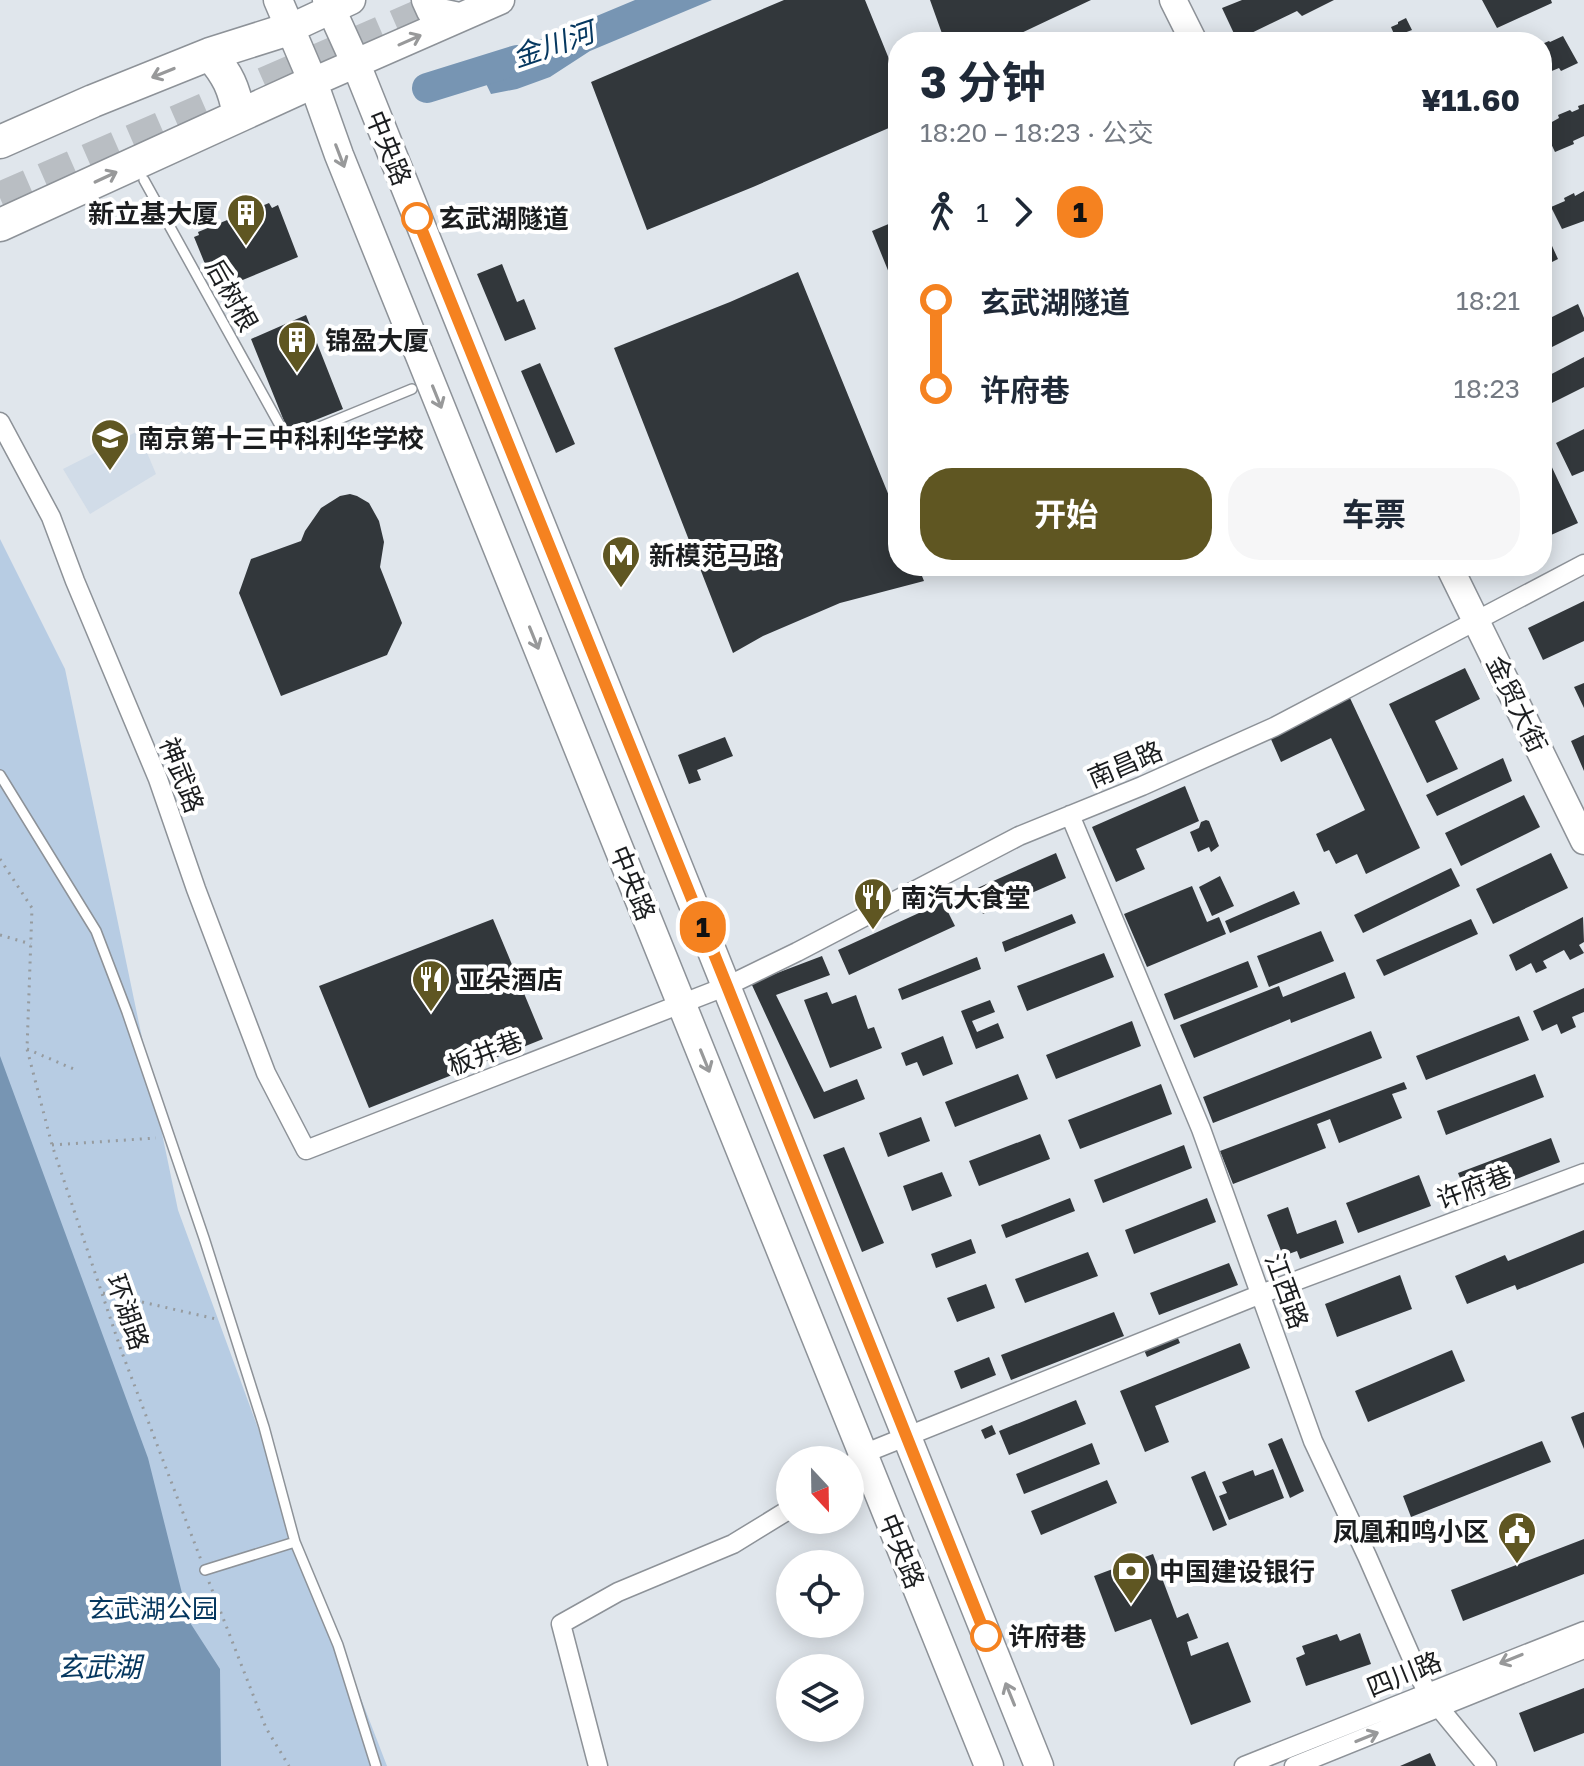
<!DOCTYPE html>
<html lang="zh">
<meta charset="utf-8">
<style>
:root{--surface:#fff;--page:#f6f6f7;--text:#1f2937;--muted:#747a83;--accent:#5f5622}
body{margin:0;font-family:"Golos Text","Noto Sans SC",sans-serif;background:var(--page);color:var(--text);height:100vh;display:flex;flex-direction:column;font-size:30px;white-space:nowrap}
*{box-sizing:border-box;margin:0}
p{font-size:26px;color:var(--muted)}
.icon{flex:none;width:44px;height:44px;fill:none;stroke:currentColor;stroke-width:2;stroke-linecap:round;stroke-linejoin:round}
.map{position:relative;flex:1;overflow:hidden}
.panel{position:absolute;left:888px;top:32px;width:664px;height:544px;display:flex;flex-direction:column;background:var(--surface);border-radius:32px;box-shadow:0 4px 20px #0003}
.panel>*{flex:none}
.badge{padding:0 16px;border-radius:26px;font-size:28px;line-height:52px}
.needle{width:52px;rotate:158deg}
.fabs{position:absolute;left:776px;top:1446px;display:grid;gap:16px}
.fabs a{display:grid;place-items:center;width:88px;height:88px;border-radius:50%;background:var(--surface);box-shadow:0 4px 20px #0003;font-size:40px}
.map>.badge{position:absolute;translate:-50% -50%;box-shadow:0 0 0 4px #fff}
.legs{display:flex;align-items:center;gap:12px;height:88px;padding:0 32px;font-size:26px}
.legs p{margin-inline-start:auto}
.overview{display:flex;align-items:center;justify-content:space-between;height:136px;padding:0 32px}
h1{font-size:44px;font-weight:700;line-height:60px}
.button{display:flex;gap:16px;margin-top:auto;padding:16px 32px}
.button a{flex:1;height:92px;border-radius:32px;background:var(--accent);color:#fff;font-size:32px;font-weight:700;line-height:92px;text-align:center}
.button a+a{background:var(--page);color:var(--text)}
ul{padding:0 32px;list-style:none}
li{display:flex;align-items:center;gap:28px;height:88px;font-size:30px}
li i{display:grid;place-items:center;width:12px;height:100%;margin:0 10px;background:currentColor}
li i::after{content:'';width:20px;height:20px;margin:-10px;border:6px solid;border-radius:50%;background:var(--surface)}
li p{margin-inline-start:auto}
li:first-child i{background:linear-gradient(#0000 50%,currentColor 0)}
li:last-child i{background:linear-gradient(currentColor 50%,#0000 0)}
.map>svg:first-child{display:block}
.built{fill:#d1dce8}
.green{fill:#b7cce3}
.water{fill:#7795b3}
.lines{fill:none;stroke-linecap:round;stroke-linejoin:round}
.river{stroke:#7795b3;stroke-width:30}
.building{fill:#32373b}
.highway-tunnel{stroke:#b9bec3;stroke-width:32;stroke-dasharray:32 16;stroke-linecap:butt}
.lane-casing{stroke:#8d9298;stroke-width:12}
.street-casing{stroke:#8d9298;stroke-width:21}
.secondary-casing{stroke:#8d9298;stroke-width:29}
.primary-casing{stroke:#8d9298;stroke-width:31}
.highway-casing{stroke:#8d9298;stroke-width:35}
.path{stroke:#969b9f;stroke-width:3;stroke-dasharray:2 6;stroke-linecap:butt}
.lane{stroke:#fff;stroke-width:9}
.street{stroke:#fff;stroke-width:18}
.secondary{stroke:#fff;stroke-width:26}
.primary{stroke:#fff;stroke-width:28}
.highway{stroke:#fff;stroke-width:32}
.oneway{stroke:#98999a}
.line-1-casing{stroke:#fff;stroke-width:18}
.line-1{stroke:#f58220;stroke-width:12}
.stop-1-dot{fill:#fff;stroke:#f58220;stroke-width:4}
.labels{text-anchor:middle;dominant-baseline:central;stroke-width:8;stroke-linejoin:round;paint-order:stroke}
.street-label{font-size:26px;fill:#1b1d1f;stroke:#fff}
.poi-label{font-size:26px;font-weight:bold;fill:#1b1d1f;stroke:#fff;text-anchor:start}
.stop-label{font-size:26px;font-weight:bold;fill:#1b1d1f;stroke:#fff;text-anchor:start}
.park-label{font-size:26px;fill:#05375f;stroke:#fff}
.water-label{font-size:28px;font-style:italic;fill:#063860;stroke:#fff}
</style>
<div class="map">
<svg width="1584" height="1766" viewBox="0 0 1584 1766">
<rect width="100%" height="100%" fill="#e0e6ec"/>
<path class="built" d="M138,431l18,43 -66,40 -27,-45z"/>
<path class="green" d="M0,539l65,130 113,541 103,281 106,275h-387z"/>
<path class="water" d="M635,0h77l-122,51 -40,26 -33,12 -26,5 -15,-31 44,-15z
M0,1056l148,402 41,163 31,48 1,97h-221z"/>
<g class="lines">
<path class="river" d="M427,88l90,-28"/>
</g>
<path class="building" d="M784,0h81l33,81v43l-145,63 -106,43 -56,-148z
M930,0h161l-89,42h-57z
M1242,0h92l-32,16 -5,-5 -60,29 -15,-32z
M1482,0h69l1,3 -55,25z
M1406,18l6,12 -8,3 4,5 15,-6 4,10h-45l-2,-5 14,-3 -3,-7 7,-3v-2z
M1563,36l15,27 -17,8 -2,-3 -17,7v-31l7,-3 1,1z
M1584,104v32l-11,5 1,3 -19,8 -12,-25 16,-9 -1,-3 12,-5 2,2 7,-3 -1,-3z
M1584,191v30l-22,8 -11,-22 14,-6 -1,-3 10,-5 1,3z
M269,203l3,5 6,-3 20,52 -82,34 -22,-54 5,-2 -1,-3z
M898,220v75l-26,-64z
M1542,224l16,35 -16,8z
M502,264l15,38 7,-3 12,30 -31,12 -28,-67z
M798,272l100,246v48h20l6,15 -84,22 -77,33 -30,17 -119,-305 116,-46z
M1578,304l6,14v13l-42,21v-30z
M306,315l37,94 -55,22 -37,-92z
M1584,357v30l-42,21v-29z
M540,363l35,81 -19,9 -35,-82z
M1584,429v42l-12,5 -16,-33z
M1542,446l36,77 -36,16z
M350,494l7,2 12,7 10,18 5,21 -4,25 22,56 -15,32 -106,41 -42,-103 12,-34 50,-18 4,-10 16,-23 19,-12z
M1584,601v40l-41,19 -15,-32z
M1465,668l15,31 -45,22 23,48 -31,14 -38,-79z
M1584,683v25l-10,-21z
M1350,698l70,150 -54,26 -9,-20 -21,10 -7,-14 -5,2 -8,-18 49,-24 -34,-72 -50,24 -11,-25z
M1584,735v36l-13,-30z
M725,737l8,19 -36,14 4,10 -12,4 -11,-29z
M1503,758l9,23 -75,35 -11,-21z
M1185,786l14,35 -63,28 9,20 -29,13 -24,-55z
M1524,795l16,32 -79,39 -16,-33z
M1206,820l3,1 10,25 -8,6 -2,-5 -11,5 -8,-20 9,-4 2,-6z
M1056,853l10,25 -83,36 -10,-24z
M1551,853l17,35 -75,36 -17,-35z
M1451,868l9,18 -97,47 -9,-18z
M1220,876l14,30 -22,10 -13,-29z
M1192,886l15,36 12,-5 7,17 -79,33 -23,-53z
M1294,891l6,13 -70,29 -5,-12z
M943,902l12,24 -106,49 -11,-25z
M1072,914l4,9 -71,29 -3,-10z
M1583,917l1,25 -5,3 5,8 -14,7 -6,-10 -21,11 4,7 -11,5 -5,-10 -15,8 -7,-16z
M493,919l50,120 -174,69 -50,-122z
M1471,919l7,15 -94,42 -8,-16z
M1321,931l13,30 -65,26 -12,-31z
M1104,953l10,24 -87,34 -10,-25z
M822,956l8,19 -54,20 48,97 33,-13 8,20 -51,20 -63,-136z
M977,957l4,12 -79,31 -4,-11z
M1248,961l10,26 -84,33 -10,-26z
M1345,972l10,26 -64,25 -1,-4 -96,39 -14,-33 99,-39 4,11z
M1584,988v24l-12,5 4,10 -15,7 -4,-10 -15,7 -9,-20z
M827,992l5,12 24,-9 12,34 6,-2 8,21 -52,20 -26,-68z
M990,1000l5,12 -23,9 5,11 21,-9 6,15 -28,11 -15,-38z
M1519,1016l10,24 -103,40 -10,-24z
M1132,1021l9,25 -85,33 -10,-24z
M1371,1031l11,27 -169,65 -10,-26z
M943,1036l10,28 -30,12 -6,-14 -11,4 -5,-13z
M1018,1074l10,25 -73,28 -10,-25z
M1535,1074l9,23 -98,38 -9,-24z
M1404,1082l3,7 -15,5 10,24 -63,25 -9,-24 -13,5 9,24 -93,36 -13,-33z
M1161,1084l11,30 -92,35 -12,-29z
M921,1117l9,24 -42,16 -9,-24z
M1040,1134l10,25 -71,27 -10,-25z
M1551,1138l9,24 -92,36 -10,-25z
M1184,1145l8,23 -89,35 -9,-23z
M844,1147l40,96 -22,9 -39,-97z
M942,1172l10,24 -40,15 -9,-25z
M1419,1175l12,31 -73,27 -12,-30z
M1070,1198l5,13 -69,27 -5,-13z
M1207,1198l9,24 -82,32 -9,-24z
M1288,1207l9,27 39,-14 8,23 -44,16 -3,-8 -14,5 -16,-41z
M1584,1230v33l-67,27 -2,-5 -48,19 -12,-28 50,-21 3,6z
M971,1239l5,14 -40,15 -5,-14z
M1088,1252l10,24 -73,27 -10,-24z
M1229,1263l9,22 -79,30 -9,-22z
M1400,1275l12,34 -75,28 -12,-33z
M986,1284l9,24 -38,14 -10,-24z
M1114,1312l10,24 -113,44 -10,-25z
M1174,1329l6,14 -33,14 -6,-14z
M1240,1343l10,25 -95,38 14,36 -24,10 -25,-61z
M1452,1350l13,31 -97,41 -13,-31z
M989,1357l7,18 -35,14 -7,-18z
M1076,1400l10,24 -77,31 -10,-24z
M1584,1412v37l-13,-32z
M992,1425l4,9 -11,5 -4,-9z
M1282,1438l22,53 -14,7 -22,-54z
M1542,1441l9,21 -140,55 -8,-21z
M1092,1443l8,21 -76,30 -8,-20z
M1273,1469l11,29 -55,22 -10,-24 8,-3 -5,-11 31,-12 2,6z
M1205,1471l22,54 -14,6 -22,-54z
M1107,1480l10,23 -76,32 -10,-24z
M1584,1539v35l-121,47 -12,-31z
M1153,1554l24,64 11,-5 10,25 -11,4 4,14 37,-14 23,60 -60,23 -40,-106 -36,13 -21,-56z
M1360,1633l11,31 -65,22 -10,-28 9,-4 -3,-8 35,-12 3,7z
M1584,1688v45l-50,19 -15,-39z
M1430,1753l6,13h-36z"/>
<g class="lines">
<path class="highway-tunnel" d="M0,198l455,-198"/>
<defs>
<path id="lane" d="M144,180l144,260 124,-51
M0,775l96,156 31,81 77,226 60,189 31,115 43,103 38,121
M205,1570l90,-28"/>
<path id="street" d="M0,422l51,95 24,64 83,198 38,110 70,184 40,77 421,-164 70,-34 222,-116 123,-50 132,-59 310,-163
M1070,815l131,314 112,312 54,115 60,137 60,73
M850,1466l13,-12 398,-160 323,-121
M598,1766l-37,-142 57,-32 115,-48 57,-35
M1244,1766l340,-135
M1294,1766l290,-117"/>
<path id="secondary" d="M1173,0l21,42
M1449,566l135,275"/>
<path id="primary" d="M278,0l35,82 26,73 650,1611
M327,0l29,64 683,1702
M426,0l5,11 28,6
M289,29l62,-29
M313,82l187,-82"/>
<path id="highway" d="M210,54c18,21 24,34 29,61
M0,142l93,-41 117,-47 79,-25
M0,225l313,-143"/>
</defs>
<use href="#lane" class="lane-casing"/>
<use href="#street" class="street-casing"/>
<use href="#secondary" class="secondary-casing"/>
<use href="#primary" class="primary-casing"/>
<use href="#highway" class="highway-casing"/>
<path class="path" d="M0,859l32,49 -5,141 25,96 69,205 80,210
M0,935l31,9
M27,1049l49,21
M52,1145l104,-7
M103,1293l113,26
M209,1582l57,146 23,38"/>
<use href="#lane" class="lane"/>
<use href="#street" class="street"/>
<use href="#secondary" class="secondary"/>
<use href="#primary" class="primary"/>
<use href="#highway" class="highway"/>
</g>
<defs><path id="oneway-shaft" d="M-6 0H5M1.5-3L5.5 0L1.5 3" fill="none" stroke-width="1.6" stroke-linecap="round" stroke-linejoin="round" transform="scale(2)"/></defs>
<g class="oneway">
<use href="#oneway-shaft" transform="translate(410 40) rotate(-24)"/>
<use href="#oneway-shaft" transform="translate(163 73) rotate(158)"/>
<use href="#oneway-shaft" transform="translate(340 156) rotate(69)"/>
<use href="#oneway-shaft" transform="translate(106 177) rotate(-25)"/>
<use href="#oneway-shaft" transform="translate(437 397) rotate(68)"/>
<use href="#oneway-shaft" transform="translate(534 638) rotate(68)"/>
<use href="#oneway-shaft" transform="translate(705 1061) rotate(68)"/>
<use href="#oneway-shaft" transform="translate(1511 1659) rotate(158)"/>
<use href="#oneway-shaft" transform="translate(1010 1694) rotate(-112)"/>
<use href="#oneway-shaft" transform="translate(1367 1737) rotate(-22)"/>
</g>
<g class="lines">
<defs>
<path id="line-1" d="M417,218l310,768 259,650"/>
</defs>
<use href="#line-1" class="line-1-casing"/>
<use href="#line-1" class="line-1"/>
</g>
<defs>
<symbol id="building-pin" viewBox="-11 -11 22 30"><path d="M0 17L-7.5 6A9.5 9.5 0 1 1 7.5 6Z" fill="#5f5622" stroke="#fff"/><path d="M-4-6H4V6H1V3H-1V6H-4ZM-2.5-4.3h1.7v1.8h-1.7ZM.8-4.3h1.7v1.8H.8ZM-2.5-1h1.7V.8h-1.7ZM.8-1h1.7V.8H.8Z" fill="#fff"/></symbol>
<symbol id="university-pin" viewBox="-11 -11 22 30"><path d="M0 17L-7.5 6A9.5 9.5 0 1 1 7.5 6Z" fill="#5f5622" stroke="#fff"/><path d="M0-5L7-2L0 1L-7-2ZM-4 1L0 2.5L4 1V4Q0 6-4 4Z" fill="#fff"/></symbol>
<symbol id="metro-pin" viewBox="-11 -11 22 30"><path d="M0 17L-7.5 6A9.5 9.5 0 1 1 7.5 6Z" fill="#5f5622" stroke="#fff"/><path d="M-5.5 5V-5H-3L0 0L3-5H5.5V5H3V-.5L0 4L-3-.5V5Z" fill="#fff"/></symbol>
<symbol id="restaurant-pin" viewBox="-11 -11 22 30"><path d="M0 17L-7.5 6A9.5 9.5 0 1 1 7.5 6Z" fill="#5f5622" stroke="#fff"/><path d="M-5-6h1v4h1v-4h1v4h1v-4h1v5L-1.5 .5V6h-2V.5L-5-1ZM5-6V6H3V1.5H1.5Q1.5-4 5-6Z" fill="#fff"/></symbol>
<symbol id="civic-pin" viewBox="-11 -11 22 30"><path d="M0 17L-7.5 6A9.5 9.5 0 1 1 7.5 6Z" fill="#5f5622" stroke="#fff"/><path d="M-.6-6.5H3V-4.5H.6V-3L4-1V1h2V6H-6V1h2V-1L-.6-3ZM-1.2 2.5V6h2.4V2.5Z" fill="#fff"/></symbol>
<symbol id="bank-pin" viewBox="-11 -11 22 30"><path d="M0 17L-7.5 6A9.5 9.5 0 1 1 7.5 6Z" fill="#5f5622" stroke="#fff"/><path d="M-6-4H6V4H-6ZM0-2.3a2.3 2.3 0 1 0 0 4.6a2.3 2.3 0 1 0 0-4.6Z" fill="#fff"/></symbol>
</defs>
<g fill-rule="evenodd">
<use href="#building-pin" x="224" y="191" width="44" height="60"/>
<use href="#building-pin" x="275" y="318" width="44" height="60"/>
<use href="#university-pin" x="88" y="416" width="44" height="60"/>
<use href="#metro-pin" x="599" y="533" width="44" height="60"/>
<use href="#restaurant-pin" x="851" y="875" width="44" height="60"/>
<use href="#restaurant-pin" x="409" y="957" width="44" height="60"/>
<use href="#civic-pin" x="1495" y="1509" width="44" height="60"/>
<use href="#bank-pin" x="1109" y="1549" width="44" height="60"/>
</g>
<g class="stop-1-dot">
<circle cx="417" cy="218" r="14"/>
<circle cx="986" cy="1636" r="14"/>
</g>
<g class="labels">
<g class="street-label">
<text transform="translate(389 148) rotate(68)">中央路</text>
<text transform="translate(232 295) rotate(61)">后树根</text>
<text transform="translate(1517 704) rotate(64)">金贸大街</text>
<text transform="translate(1125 764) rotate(-23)">南昌路</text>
<text transform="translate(182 775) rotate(69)">神武路</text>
<text transform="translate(633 883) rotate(68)">中央路</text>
<text transform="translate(485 1053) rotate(-21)">板井巷</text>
<text transform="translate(1474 1187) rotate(-20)">许府巷</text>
<text transform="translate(1287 1291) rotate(70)">江西路</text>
<text transform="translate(128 1312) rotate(71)">环湖路</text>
<text transform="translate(902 1551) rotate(68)">中央路</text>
<text transform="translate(1404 1674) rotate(-22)">四川路</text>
</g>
<g class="poi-label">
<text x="218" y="213" text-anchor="end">新立基大厦</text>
<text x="325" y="340">锦盈大厦</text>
<text x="138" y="438">南京第十三中科利华学校</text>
<text x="649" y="555">新模范马路</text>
<text x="901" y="897">南汽大食堂</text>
<text x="459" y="979">亚朵酒店</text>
<text x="1489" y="1531" text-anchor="end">凤凰和鸣小区</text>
<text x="1159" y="1571">中国建设银行</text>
</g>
<g class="stop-label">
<text x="439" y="218">玄武湖隧道</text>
<text x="1008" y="1636">许府巷</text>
</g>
<g class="park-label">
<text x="153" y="1608">玄武湖公园</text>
</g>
<g class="water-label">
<text transform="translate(553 44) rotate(-19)">金川河</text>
<text x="99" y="1666">玄武湖</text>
</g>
</g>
</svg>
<div class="fabs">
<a><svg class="needle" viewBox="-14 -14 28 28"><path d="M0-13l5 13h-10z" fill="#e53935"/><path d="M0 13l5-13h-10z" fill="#747a83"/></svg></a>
<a><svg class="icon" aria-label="locate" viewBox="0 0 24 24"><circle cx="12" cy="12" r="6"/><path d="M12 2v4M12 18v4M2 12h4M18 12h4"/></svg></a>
<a><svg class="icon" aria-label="layers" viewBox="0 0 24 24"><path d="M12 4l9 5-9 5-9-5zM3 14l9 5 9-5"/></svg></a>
</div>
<b class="badge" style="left:703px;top:927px;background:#f58220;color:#111">1</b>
<section class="panel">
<div class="overview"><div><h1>3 分钟</h1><p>18:20 – 18:23 · 公交</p></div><b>¥11.60</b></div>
<div class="legs"><svg class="icon" aria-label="walk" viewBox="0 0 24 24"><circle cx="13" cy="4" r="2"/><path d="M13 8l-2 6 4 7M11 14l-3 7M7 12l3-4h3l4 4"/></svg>1<svg class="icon" aria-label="forward" viewBox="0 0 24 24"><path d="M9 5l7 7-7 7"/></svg><b class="badge" style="background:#f58220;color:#111">1</b></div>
<ul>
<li><i style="color:#f58220"></i><b>玄武湖隧道</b><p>18:21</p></li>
<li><i style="color:#f58220"></i><b>许府巷</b><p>18:23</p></li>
</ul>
<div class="button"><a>开始</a><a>车票</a></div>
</section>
</div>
